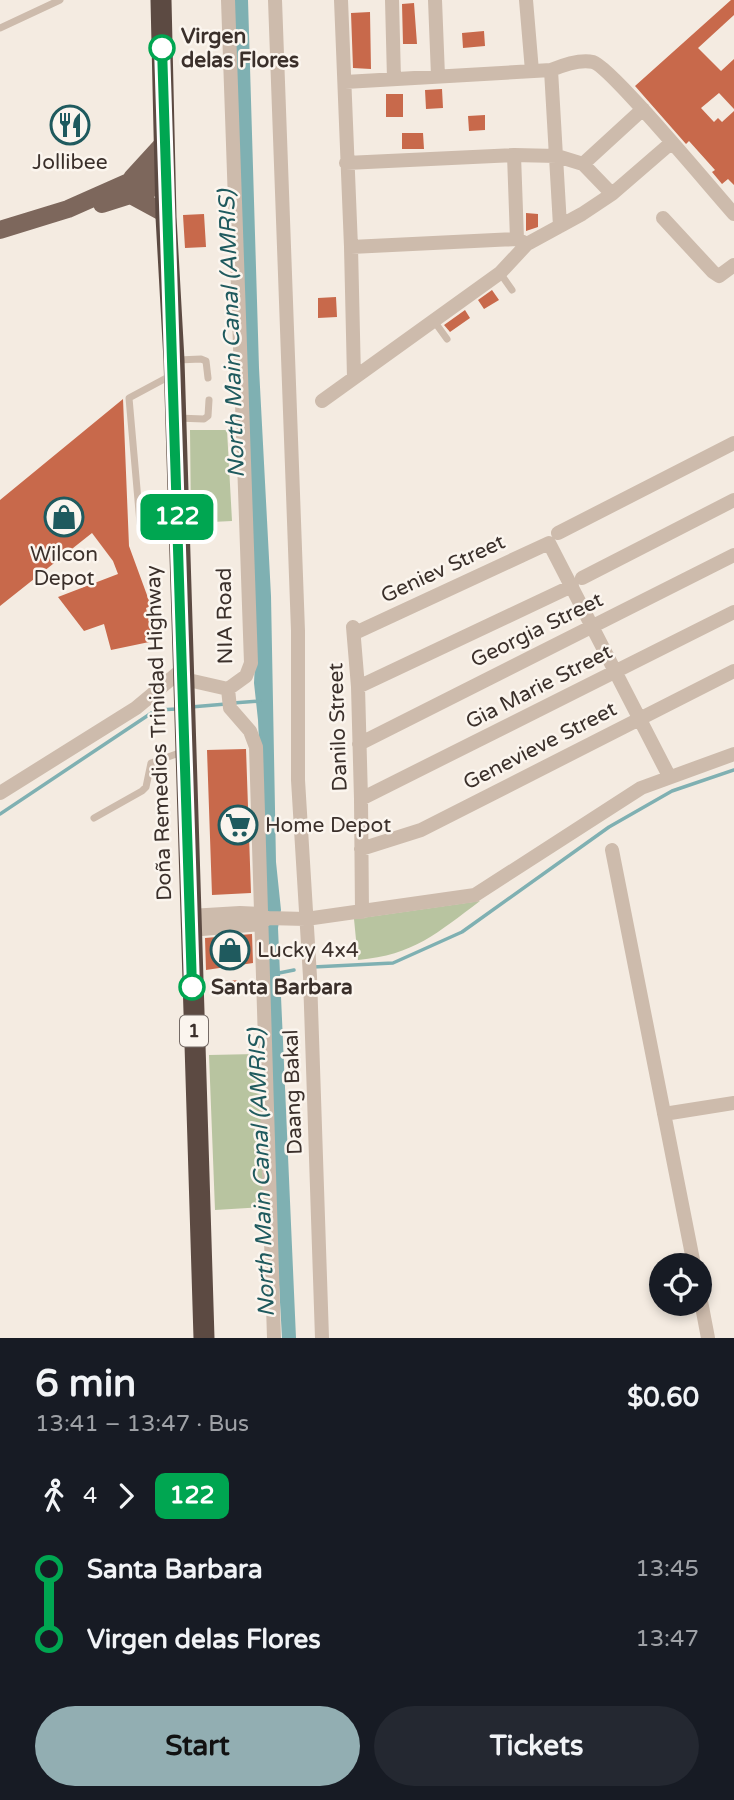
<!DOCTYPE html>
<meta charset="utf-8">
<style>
:root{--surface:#171b24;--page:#242831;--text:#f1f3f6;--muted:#9ea1a6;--accent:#92aeb2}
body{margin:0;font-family:"Varela Round",sans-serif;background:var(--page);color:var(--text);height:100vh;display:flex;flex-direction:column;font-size:26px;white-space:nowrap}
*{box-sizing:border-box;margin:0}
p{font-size:23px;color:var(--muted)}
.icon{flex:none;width:38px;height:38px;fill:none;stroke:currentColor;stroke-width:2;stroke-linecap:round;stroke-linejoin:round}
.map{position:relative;height:1338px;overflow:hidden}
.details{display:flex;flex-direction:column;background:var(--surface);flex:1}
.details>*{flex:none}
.badge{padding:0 14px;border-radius:10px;font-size:24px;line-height:46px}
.fabs{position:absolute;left:649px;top:1253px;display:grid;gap:14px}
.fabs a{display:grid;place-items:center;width:63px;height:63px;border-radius:50%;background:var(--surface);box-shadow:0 4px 10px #0003;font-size:35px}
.map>.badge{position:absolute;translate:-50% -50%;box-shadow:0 0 0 4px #fff}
.legs{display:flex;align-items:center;gap:10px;height:77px;padding:0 35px;font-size:23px}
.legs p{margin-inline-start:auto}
.overview{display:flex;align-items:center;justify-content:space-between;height:119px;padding:0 35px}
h1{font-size:38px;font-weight:700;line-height:52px}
.button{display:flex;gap:14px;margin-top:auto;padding:14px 35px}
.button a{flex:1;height:80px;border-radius:42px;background:var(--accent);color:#111;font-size:28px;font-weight:700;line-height:80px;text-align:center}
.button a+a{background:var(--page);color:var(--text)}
ul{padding:0 35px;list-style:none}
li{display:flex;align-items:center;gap:24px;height:70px;font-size:26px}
li i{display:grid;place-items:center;width:10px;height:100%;margin:0 9px;background:currentColor}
li i::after{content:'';width:18px;height:18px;margin:-9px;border:5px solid;border-radius:50%;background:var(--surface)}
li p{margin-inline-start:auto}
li:first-child i{background:linear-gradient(#0000 50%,currentColor 0)}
li:last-child i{background:linear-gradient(currentColor 50%,#0000 0)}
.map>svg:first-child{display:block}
.green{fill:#b8c4a0}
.water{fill:#7fb0b2}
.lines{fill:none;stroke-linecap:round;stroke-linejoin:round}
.stream{stroke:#7fb0b2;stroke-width:3.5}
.building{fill:#c8694b}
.lane{stroke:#cdbbac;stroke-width:7}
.street{stroke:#cdbbac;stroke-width:14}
.primary{stroke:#7d675c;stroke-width:18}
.highway{stroke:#5c4a42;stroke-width:21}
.line-1-casing{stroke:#fff;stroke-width:16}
.line-1{stroke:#00a651;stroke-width:10}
.stop-1-dot{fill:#fff;stroke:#00a651;stroke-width:3.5}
.labels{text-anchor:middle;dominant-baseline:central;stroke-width:5;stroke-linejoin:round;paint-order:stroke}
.shield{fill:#fbf5ee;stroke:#756b66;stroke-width:2}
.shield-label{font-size:19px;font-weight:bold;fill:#3b302b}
.stop-label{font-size:21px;font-weight:bold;fill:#3b302b;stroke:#fbf5ee;text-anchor:start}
.poi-label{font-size:21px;fill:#3b302b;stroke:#fbf5ee}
.street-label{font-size:21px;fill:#3b302b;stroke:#fbf5ee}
.water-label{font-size:23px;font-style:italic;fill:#1f5a5e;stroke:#fbf5ee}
</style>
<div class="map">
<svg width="734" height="1338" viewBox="0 0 734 1338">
<rect width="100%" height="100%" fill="#f4ebe1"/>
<path class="green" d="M190,430h37l5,91 -41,2z
M480,901c-43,32 -66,54 -122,59l-4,-41z
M261,1054l5,153 -51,3 -6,-155z"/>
<path class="water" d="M232,0h16l11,368 12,228 5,266 5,48 -3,18 18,410h-14l-5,-90 -11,-354 -8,-174 -4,-37 1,-20z"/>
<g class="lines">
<path class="stream" d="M233,703l27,-2
M191,707l35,-3
M0,814l156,-104 21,-1
M313,967l80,-4 69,-31 147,-105 63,-36 62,-21
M279,973l15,-3"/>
</g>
<path class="building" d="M731,0h3v15l-36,33 23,23 13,-12v50l-15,-16 -18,15 13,14 4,-4 4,4 12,-11v74l-6,-6 -6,5 -10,-12 3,-2 -26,-29 -3,3 -51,-58z
M414,3l3,41h-14l-1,-40z
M370,12l1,57 -18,-1 -2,-55z
M484,31l1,15 -22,2 -1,-15z
M442,89l1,19 -17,1 -1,-19z
M386,94h17v23h-17z
M485,115v15l-16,1 -1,-15z
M402,133h21l1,16h-22z
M526,213l12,1v13l-12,4z
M204,214l2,33 -21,1 -2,-33z
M492,290l7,10 -15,9 -6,-9z
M336,297l1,20 -19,1v-20z
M465,310l5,8 -20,14 -6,-7z
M123,399l6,147 22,60 -5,2 8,33 -43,9 -7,-26 -20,7 -26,-34 60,-23 -5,-13 -21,-28 -92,73v-106z
M246,749l5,144 -39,2 -5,-145z
M252,934l1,29 -47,7 -1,-32z
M244,980l-1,8 -23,2 2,-9z"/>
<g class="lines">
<path class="lane" d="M0,28l60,-28
M500,273l12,17
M434,321l13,18
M178,360l23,-1 5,2 2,17
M170,376l-41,22 11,125 36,-6
M177,418l27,1 4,-3 1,-16
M94,818l48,-27 4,-4 5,-24 31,-11"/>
<path class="street" d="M228,0l23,663 -5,13 -18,13
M275,0l23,631v149l12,197 12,361
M341,0l10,247 3,131
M392,0l2,79
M435,0l3,76
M526,0l6,71
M551,70l9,156
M345,82l206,-12c12,-5 29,-11 42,-8 18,5 121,130 141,152
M514,155l3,84
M346,163l168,-8 43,1 26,8 29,30
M583,164l60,-55
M663,218l50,54 6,4 15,-11
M351,247l166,-8 10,5
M322,401l178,-128 27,-29 55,-30 30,-20 59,-51
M558,533l176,-90
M582,578l152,-78
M353,627l5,60 3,112 1,113
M355,633l194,-90 120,233
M184,679l44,10
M358,687l214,-101
M228,689l2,19 20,23 6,16 18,591
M359,744l375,-189
M0,793l136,-85 48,-40
M361,799l373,-187
M361,849l60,-19 313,-159
M612,850l82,415
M190,916l50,-3 21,1 6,4 39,1 169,-24 166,-107 93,-34
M190,930l71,-6 5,-5
M664,1114l70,-11
M700,1296l8,42"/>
<path class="primary" d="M132,178l32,-35
M131,195l35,19
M102,204l63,-20
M0,230l68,-21 97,-43"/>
<path class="highway" d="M161,0l5,217 8,143 30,978"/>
</g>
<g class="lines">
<defs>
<path id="line-1" d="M162,48l30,939"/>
</defs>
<use href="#line-1" class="line-1-casing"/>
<use href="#line-1" class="line-1"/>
</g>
<defs>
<symbol id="restaurant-ring" viewBox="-11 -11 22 22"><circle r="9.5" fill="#fbf5ee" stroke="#1f5a5e" stroke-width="1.5"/><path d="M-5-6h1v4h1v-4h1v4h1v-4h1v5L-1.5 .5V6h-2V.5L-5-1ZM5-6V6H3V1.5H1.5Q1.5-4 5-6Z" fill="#1f5a5e"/></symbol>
<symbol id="shop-ring" viewBox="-11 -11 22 22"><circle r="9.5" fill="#fbf5ee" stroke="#1f5a5e" stroke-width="1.5"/><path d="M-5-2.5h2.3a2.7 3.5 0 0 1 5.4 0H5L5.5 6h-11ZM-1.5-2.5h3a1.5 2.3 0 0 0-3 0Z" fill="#1f5a5e"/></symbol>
<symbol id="supermarket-ring" viewBox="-11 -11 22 22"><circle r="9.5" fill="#fbf5ee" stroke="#1f5a5e" stroke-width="1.5"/><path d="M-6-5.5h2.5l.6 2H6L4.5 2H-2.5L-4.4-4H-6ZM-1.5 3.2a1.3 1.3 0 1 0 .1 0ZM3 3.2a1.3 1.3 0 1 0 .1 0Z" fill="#1f5a5e"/></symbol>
</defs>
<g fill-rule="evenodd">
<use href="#restaurant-ring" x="48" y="103" width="44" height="44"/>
<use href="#shop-ring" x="42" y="495" width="44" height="44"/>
<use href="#supermarket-ring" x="216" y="803" width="44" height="44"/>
<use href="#shop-ring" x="208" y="928" width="44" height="44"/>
</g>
<g class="stop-1-dot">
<circle cx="162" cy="48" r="12"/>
<circle cx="192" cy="987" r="12"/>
</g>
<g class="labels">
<rect class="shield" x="180" y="1015.5" width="28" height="31" rx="5"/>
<g class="shield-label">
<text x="194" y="1031">1</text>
</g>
<g class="stop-label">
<text x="181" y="36">Virgen<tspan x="181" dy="24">delas Flores</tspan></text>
<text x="211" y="987">Santa Barbara</text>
</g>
<g class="poi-label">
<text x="70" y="162">Jollibee</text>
<text x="64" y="554">Wilcon<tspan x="64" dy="24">Depot</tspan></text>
<text x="265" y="825" text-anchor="start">Home Depot</text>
<text x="257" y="950" text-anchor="start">Lucky 4x4</text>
</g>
<g class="street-label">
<text transform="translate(443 569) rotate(-25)">Geniev Street</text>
<text transform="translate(225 616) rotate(-91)">NIA Road</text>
<text transform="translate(537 630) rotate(-26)">Georgia Street</text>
<text transform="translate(539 687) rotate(-27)">Gia Marie Street</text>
<text transform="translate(338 727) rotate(-92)">Danilo Street</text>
<text transform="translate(159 733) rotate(-92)">Doña Remedios Trinidad Highway</text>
<text transform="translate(540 746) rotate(-27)">Genevieve Street</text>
<text transform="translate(293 1092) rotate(-92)">Daang Bakal</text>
</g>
<g class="water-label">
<text transform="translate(232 334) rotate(-92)">North Main Canal (AMRIS)</text>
<text transform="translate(262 1173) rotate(-92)">North Main Canal (AMRIS)</text>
</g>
</g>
</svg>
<div class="fabs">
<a><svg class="icon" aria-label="locate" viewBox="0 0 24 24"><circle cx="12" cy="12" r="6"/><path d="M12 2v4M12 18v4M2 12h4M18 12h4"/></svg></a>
</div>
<b class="badge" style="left:177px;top:517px;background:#00a651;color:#fff">122</b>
</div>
<section class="details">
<div class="overview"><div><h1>6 min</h1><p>13:41 – 13:47 · Bus</p></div><b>$0.60</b></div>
<div class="legs"><svg class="icon" aria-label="walk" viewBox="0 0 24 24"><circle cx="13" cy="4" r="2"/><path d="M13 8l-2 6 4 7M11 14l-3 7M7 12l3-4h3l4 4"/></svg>4<svg class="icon" aria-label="forward" viewBox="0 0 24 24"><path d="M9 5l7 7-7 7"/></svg><b class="badge" style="background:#00a651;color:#fff">122</b></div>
<ul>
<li><i style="color:#00a651"></i><b>Santa Barbara</b><p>13:45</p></li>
<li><i style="color:#00a651"></i><b>Virgen delas Flores</b><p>13:47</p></li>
</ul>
<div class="button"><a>Start</a><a>Tickets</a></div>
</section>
